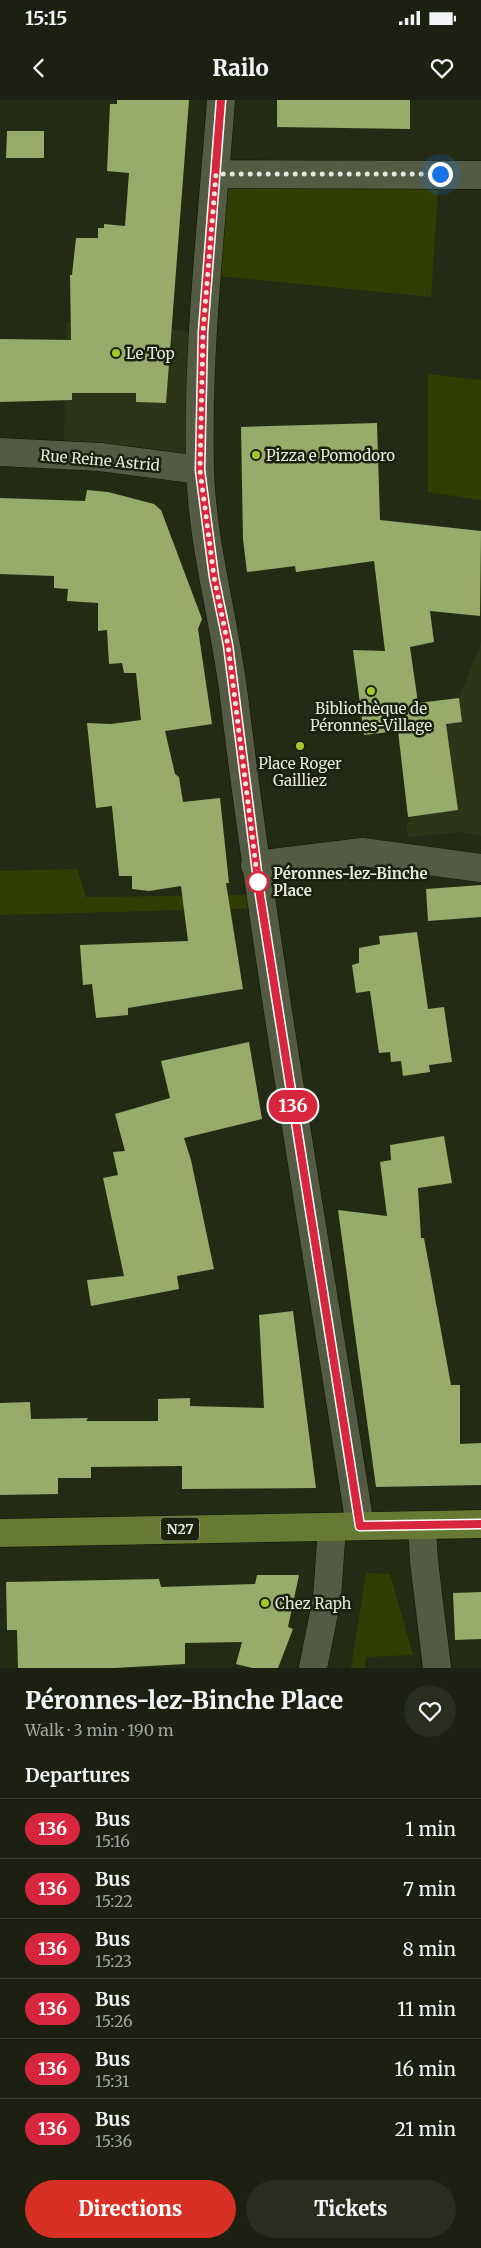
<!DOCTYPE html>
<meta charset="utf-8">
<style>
:root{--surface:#1b2010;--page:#282d1e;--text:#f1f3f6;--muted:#a0a39f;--line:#393e30;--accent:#d93025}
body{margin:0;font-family:Merriweather,serif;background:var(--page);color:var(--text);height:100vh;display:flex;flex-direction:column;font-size:19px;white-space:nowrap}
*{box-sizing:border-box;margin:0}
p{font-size:16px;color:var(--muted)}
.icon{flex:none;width:28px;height:28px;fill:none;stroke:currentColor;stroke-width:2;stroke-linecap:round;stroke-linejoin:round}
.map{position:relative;height:1568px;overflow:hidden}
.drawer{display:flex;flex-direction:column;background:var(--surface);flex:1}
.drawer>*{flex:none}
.badge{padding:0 10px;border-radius:16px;font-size:18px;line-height:32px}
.you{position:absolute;width:25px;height:25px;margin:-12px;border:4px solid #fff;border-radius:50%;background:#1a73e8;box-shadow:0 0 0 8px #1a73e833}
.map>.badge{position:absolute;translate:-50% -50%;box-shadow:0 0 0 2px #fff}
h2{padding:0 25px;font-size:19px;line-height:45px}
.round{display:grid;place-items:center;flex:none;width:52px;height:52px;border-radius:26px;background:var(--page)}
.overview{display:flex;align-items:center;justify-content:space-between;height:85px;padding:0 25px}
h1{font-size:24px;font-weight:800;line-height:38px}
.button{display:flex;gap:10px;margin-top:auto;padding:10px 25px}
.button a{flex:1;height:58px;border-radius:30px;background:var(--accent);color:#fff;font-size:20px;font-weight:800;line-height:58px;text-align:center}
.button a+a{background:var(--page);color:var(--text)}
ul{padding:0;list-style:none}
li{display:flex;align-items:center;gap:15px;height:60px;padding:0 25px;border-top:1px solid var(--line)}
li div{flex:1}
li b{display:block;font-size:19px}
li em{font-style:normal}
li .badge{min-width:55px;font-weight:700;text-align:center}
.status{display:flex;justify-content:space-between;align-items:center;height:35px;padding:0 25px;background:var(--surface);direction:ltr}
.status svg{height:14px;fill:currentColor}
header{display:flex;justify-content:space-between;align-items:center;height:65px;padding:0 25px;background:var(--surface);font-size:22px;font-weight:800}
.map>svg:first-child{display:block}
.built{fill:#2d3519}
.green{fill:#303e03}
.building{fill:#97ab6a}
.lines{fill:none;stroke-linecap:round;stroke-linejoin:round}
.minor-casing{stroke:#0d1302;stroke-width:29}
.major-casing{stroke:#0d1302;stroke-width:29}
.minor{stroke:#535b43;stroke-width:28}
.major{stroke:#677a34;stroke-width:28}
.line-casing{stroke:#fff;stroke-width:11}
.line{stroke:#d7263d;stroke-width:8}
.walk{stroke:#e4e9db;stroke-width:5;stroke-dasharray:0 9}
.poi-dot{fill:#a2c928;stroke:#1b210c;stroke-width:2}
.stop-dot{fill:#fff;stroke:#d7263d;stroke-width:2.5}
.labels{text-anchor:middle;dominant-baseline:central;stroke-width:5;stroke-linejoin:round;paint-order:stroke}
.shield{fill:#1b210c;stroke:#a8ad9d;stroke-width:1}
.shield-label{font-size:14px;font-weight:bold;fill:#e4e9db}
.poi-label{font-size:15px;fill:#e4e9db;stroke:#1b210c;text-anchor:start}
.street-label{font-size:15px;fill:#e4e9db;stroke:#1b210c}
.stop-label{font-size:15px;font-weight:bold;fill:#e4e9db;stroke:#1b210c;text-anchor:start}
</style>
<div class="status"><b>15:15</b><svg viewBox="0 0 49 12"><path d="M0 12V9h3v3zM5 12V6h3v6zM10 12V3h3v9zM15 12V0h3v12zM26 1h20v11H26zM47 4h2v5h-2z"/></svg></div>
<header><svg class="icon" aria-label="back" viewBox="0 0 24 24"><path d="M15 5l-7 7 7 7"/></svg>Railo<svg class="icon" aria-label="heart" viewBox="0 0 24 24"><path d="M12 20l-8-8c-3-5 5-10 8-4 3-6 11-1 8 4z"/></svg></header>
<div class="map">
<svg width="481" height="1568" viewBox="0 0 481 1568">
<rect width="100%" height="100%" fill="#242b15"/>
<path class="built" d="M66,222l137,10 -3,138 -136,-16z
M481,543v193l-20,-4 -53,5 -2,-9z"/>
<path class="green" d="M216,74h223l-8,123 -223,-22z
M428,274l53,6v120l-53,-8z
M77,769l9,28 173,-2 3,13 -262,7v-44z
M366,1473l24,1 23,81 -47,2 -1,11h-14z"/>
<path class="building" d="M117,0h72l-23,303 -30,-1v-9h-64v7l-72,2v-63l71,1 -1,-65h2l4,-37h22v-10h6v-4l21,2 4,-53 -22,-2 3,-67h7z
M277,0h133v29l-133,-2z
M7,31h37v27h-38z
M377,323l3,97 101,11 -1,85 -50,-5 4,31 -24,5 8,56 41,-5 3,24 -16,2 12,86 -50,7 -10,-86 -34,4 -11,-85 32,1 -11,-90 -78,11 -1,-6 -48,6 -4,-33 -2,-112z
M87,390l21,2 46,12 7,6 41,109 -4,10 14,95 -47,7 10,43 4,3 4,25 37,-4 9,85h-3l17,106 -115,19v7l-32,3 -4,-34 -9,1 -3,-40 108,-4 -7,-55 -32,5 -17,-2v-13h-13l-7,-70 -16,2 -9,-85 24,1 30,-4 -5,-47h-12l-2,-10 -13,1 -2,-34 -9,1v-28l-31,-2 1,-12 -14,-1v-12l-54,-2v-76l85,3z
M481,785v32l-53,4 -2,-32z
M417,832l11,77 16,-2 8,55 -23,3 1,7 -27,4 -2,-15 -10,1 -1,-10 -11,1 -9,-62 -14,2 -4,-28 7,-2v-15l21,-4 -1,-8z
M249,942l13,77 -78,19 7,22 23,109 -37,7 2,13 -88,17 -4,-26 37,-4 -21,-98 15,-3 -5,-23 12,-1 -10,-37 55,-16 -9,-37z
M444,1036l8,47 -34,5 3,50h3l27,147h9v59l21,-1v42l-105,2 -38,-277 49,6 -7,-54 11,-2 -1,-15z
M293,1211l23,177 -134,1v-23l-91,1v11h-33v16l-58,1v-92l30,-1 1,17 57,-1 -2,3h72v-22l32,-1v8l74,2 -5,-93z
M257,1475h42l-11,52 5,2 -15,39h-26l-16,-4 6,-22 -57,1v21l-71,4h-96l-1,-38h-10l-1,-48 153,-3 2,8 94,-3z
M481,1492v47l-26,1 -2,-47z"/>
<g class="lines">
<defs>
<path id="minor" d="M221,0c-9,122 -24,245 -21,368 2,77 25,153 34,229 34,277 83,552 126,829
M216,74l265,1
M0,352l100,5 100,13
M255,765l107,-13 119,16
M422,1426l2,35 13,107
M313,1568l14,-70 5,-71"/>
<path id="major" d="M0,1433l481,-9"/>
</defs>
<use href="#minor" class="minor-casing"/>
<use href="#major" class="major-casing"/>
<use href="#minor" class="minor"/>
<use href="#major" class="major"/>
</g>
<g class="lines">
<defs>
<path id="line" d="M221,0l-18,232 -3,138 14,107 14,68 32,250 100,631 121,-2"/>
</defs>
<use href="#line" class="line-casing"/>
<use href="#line" class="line"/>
<path class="walk" d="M258,782l-30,-237 -14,-68 -14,-107 3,-138 13,-158h224"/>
</g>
<g class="poi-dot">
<circle cx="116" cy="253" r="5"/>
<circle cx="256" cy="355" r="5"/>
<circle cx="371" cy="591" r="5"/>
<circle cx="300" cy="646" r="5"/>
<circle cx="265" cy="1503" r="5"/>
</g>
<circle class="stop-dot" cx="258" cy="782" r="10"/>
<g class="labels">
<rect class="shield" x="161" y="1417.5" width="38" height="23" rx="4"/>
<g class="shield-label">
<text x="180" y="1429">N27</text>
</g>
<g class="poi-label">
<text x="126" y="253">Le Top</text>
<text x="266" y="355">Pizza e Pomodoro</text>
<text x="371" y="608" text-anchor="middle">Bibliothèque de<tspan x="371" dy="17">Péronnes-Village</tspan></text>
<text x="300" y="663" text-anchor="middle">Place Roger<tspan x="300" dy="17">Gailliez</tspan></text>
<text x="275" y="1503">Chez Raph</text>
</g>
<g class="street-label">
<text transform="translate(100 360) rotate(5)">Rue Reine Astrid</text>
</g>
<g class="stop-label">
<text x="273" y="773">Péronnes-lez-Binche<tspan x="273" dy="17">Place</tspan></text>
</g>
</g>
</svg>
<div class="you" style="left:440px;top:74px"></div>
<b class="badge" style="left:293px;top:1006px;background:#d7263d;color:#fff">136</b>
</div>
<section class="drawer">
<div class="overview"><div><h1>Péronnes-lez-Binche Place</h1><p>Walk · 3 min · 190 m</p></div><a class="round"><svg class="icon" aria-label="heart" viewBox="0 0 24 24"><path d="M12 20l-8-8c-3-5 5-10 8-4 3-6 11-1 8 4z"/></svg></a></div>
<h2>Departures</h2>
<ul>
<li><span class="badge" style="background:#d7263d;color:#fff">136</span><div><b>Bus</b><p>15:16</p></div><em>1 min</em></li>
<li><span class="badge" style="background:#d7263d;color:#fff">136</span><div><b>Bus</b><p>15:22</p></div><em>7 min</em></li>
<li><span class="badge" style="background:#d7263d;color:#fff">136</span><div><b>Bus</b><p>15:23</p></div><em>8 min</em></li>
<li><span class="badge" style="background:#d7263d;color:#fff">136</span><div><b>Bus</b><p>15:26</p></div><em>11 min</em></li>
<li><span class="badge" style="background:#d7263d;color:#fff">136</span><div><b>Bus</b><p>15:31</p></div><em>16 min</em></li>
<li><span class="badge" style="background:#d7263d;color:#fff">136</span><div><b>Bus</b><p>15:36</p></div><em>21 min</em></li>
</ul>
<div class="button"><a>Directions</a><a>Tickets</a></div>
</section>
